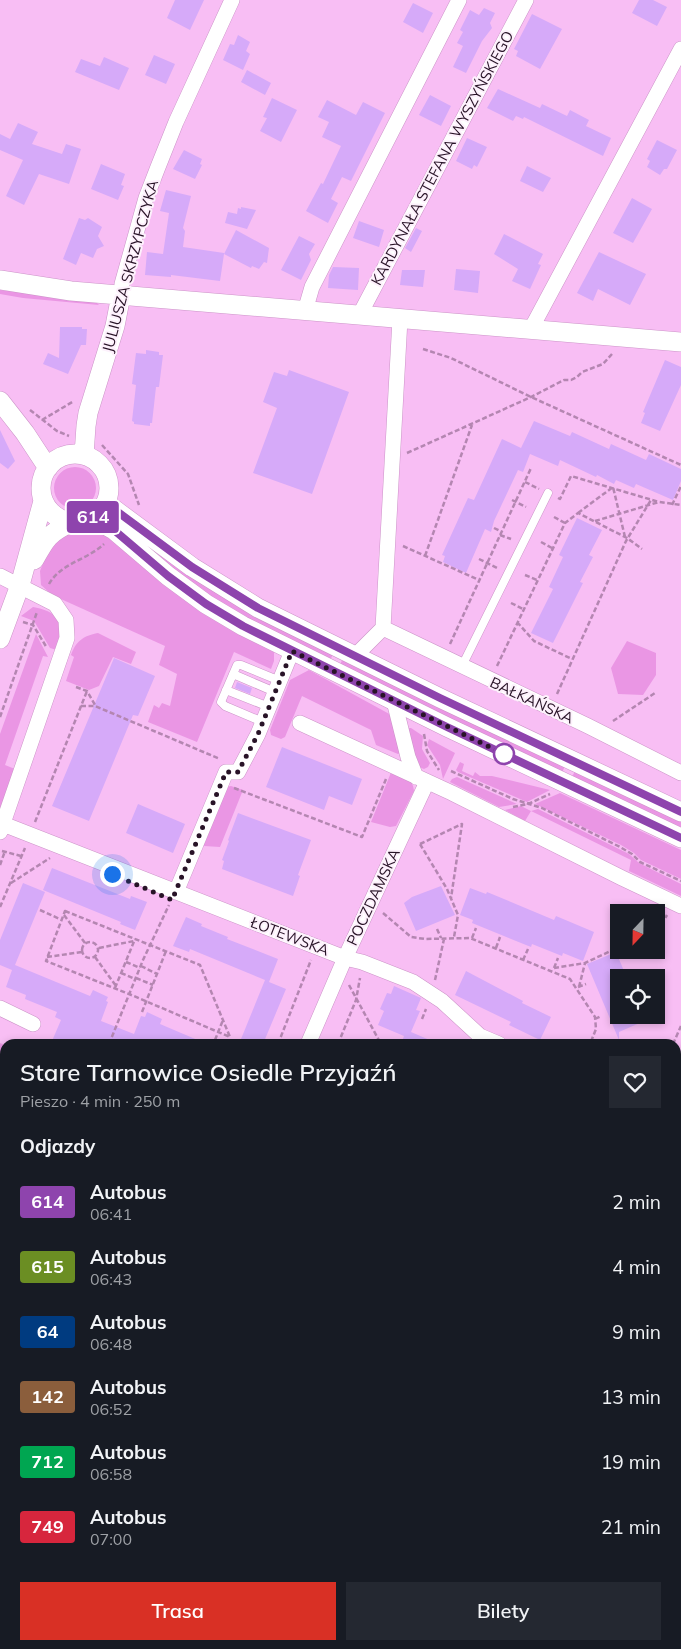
<!DOCTYPE html>
<html lang="pl">
<meta charset="utf-8">
<style>
:root{--surface:#171b24;--page:#242831;--text:#f1f3f6;--muted:#9ea1a6;--accent:#d93025}
body{margin:0;font-family:Mulish,sans-serif;background:var(--page);color:var(--text);height:100vh;display:flex;flex-direction:column;font-size:19px;white-space:nowrap}
*{box-sizing:border-box;margin:0}
p{font-size:16px;color:var(--muted)}
.icon{flex:none;width:28px;height:28px;fill:none;stroke:currentColor;stroke-width:2;stroke-linecap:round;stroke-linejoin:round}
.map{position:relative;flex:1;overflow:hidden}
.side{position:absolute;left:0px;top:1039px;width:681px;height:611px;display:flex;flex-direction:column;background:var(--surface);border-radius:15px 15px 0 0;box-shadow:0 2px 8px #0003}
.side>*{flex:none}
.badge{padding:0 10px;border-radius:4px;font-size:18px;line-height:32px}
.needle{width:32px;rotate:202deg}
.tools{position:absolute;left:610px;top:904px;display:grid;gap:10px}
.tools a{display:grid;place-items:center;width:55px;height:55px;border-radius:0px;background:var(--surface);box-shadow:0 2px 8px #0003;font-size:25px}
.you{position:absolute;width:25px;height:25px;margin:-12px;border:4px solid #fff;border-radius:50%;background:#1a73e8;box-shadow:0 0 0 8px #1a73e833}
.map>.badge{position:absolute;translate:-50% -50%;box-shadow:0 0 0 2px #fff}
h2{padding:0 20px;font-size:19px;line-height:45px}
.round{display:grid;place-items:center;flex:none;width:52px;height:52px;border-radius:0px;background:var(--page)}
.head{display:flex;align-items:center;justify-content:space-between;height:85px;padding:0 20px}
h1{font-size:24px;font-weight:600;line-height:38px}
.primary-button{display:flex;gap:10px;margin-top:auto;padding:10px 20px}
.primary-button a{flex:1;height:58px;border-radius:0px;background:var(--accent);color:#fff;font-size:20px;font-weight:600;line-height:58px;text-align:center}
.primary-button a+a{background:var(--page);color:var(--text)}
ul{padding:0;list-style:none}
li{display:flex;align-items:center;gap:15px;height:65px;padding:0 20px}
li div{flex:1}
li b{display:block;font-size:19px}
li em{font-style:normal}
li .badge{min-width:55px;font-weight:700;text-align:center}
.map>svg:first-child{display:block}
.green{fill:#ea96e4}
.building{fill:#d6aaf9}
.lines{fill:none;stroke-linecap:round;stroke-linejoin:round}
.service-casing{stroke:#cc94c8;stroke-width:9}
.minor-casing{stroke:#cc94c8;stroke-width:16}
.tertiary-casing{stroke:#cc94c8;stroke-width:20}
.path{stroke:#b486b1;stroke-width:2.5;stroke-dasharray:5 2.5;stroke-linecap:butt}
.service{stroke:#fff;stroke-width:8}
.minor{stroke:#fff;stroke-width:15}
.tertiary{stroke:#fff;stroke-width:19}
.line-casing{stroke:#fff;stroke-width:11}
.line{stroke:#8e44ad;stroke-width:8}
.walk{stroke:#281327;stroke-width:5;stroke-dasharray:0 9}
.stop-dot{fill:#fff;stroke:#8e44ad;stroke-width:2.5}
.labels{text-anchor:middle;dominant-baseline:central;stroke-width:4;stroke-linejoin:round;paint-order:stroke}
.street-label{font-size:15px;fill:#281327;stroke:#fdf1fc}
</style>
<div class="map">
<svg width="681" height="1649" viewBox="0 0 681 1649">
<rect width="100%" height="100%" fill="#f8bef4"/>
<path class="green" d="M0,290l95,11 4,4 -76,-7 -23,-4z
M54 488a21 21 0 1 1 42 0a21 21 0 1 1-42 0Z
M107,513l227,138 -4,10 -70,-33 -68,-44z
M73,528h23l81,65 97,57v11l-3,8 -37,-17 -37,90 -49,-20 6,-17 5,3 3,-5 8,3 7,-32 -18,-9 6,-19 -113,-51 -11,-10 -1,-14 10,-26z
M33,607c29,5 31,18 24,43l-7,-2 -16,-27 -13,-5z
M98,633l38,19 -5,12 -18,-7 -14,29 -10,4 -23,-9 8,-24 -3,-2c5,-14 12,-19 27,-22z
M36,634l12,23 -5,-1 -38,109 10,4 -15,43v-78z
M627,641l29,12v22l-13,20 -25,-1 -7,-26z
M344,657l222,106 -4,10 -223,-107z
M309,670l84,46 9,36 -4,2 -22,-9 -5,-15 -69,-34 -17,41 -4,2 -10,-4 -1,-5 20,-50z
M409,728h2l12,8 -1,13 8,14 -2,4 -4,2 -5,-2 -11,-36z
M429,739l26,14 -12,26 -3,-14 -13,-20z
M460,762l4,2 -2,7 11,5 2,-4 5,4h12l58,14 -23,12 -69,-30 -2,-2z
M576,769l105,50v10l-109,-52z
M392,770c11,4 21,8 22,21l-18,35 -6,1 -19,-5z
M457,777l60,27 -18,3 -49,-25 2,-3z
M231,786l12,4 -23,57 -16,-1 -4,-4 25,-55z
M560,793l121,57v29l-40,-19 -7,-7 -13,-8 -86,-41z
M521,806l10,5 7,-2 91,45 10,9 42,21v12l-52,-25 2,-11 -100,-49 -6,10 -20,-11z
M0,1043l5,2v61l-5,1z
M5,1134v59l-5,-3v-53z
M0,1227l5,7v46l-4,-1 -1,3z"/>
<path class="building" d="M175,0h29l-14,30 -23,-12z
M639,0h14l14,7 -10,19 -25,-13z
M413,3l20,10 -10,20 -20,-11z
M484,8l11,5 -5,10 2,5 -10,13 -16,32 -13,-6 10,-21 -6,-3 6,-11 -3,-2 10,-20 9,5z
M532,14l30,15 -22,40 -24,-13 2,-5 -4,-2z
M238,35l12,7 -4,9 4,3 -7,16 -20,-10 7,-16 4,1z
M154,55l21,9 -9,20 -21,-9z
M104,57l25,11 -10,22 -44,-18 6,-13 19,7z
M247,70l24,13 -6,12 -24,-13z
M498,89l42,19 2,-4 25,12 3,-6 19,10 -3,6 25,12 -8,18 -79,-39 -1,2 -7,-3 -3,5 -26,-13z
M430,95l21,11 -10,20 -22,-11z
M272,98l25,12 -16,32 -21,-11 7,-13 -4,-1z
M327,100l29,15 7,-13 22,11 -34,68 -9,-4 -11,22 7,4 -10,20 -22,-12 15,-28 2,1 18,-38 -19,-9 7,-15 -11,-5z
M18,123l20,9 -6,12 30,10 4,-10 15,5 -12,35 -30,-10 -15,31 -18,-9 17,-36 -23,-10v-16l10,5z
M467,138l20,9 -10,20 -3,-2 -2,4 -16,-8z
M657,140l20,10 -10,19h-3l-4,6 -13,-8 3,-6 -3,-2z
M184,150l18,9 -2,5 2,1 -7,14 -22,-10z
M101,164l24,10 -4,11 3,1 -6,14 -27,-11z
M527,166l24,12 -8,14 -23,-11z
M166,190l25,6 -8,32 2,3 -2,16 41,6v1l12,-24 33,18 -2,15 -3,-1 -5,7 -7,-3 -1,2 -27,-14 -4,27 -49,-6v2l-26,-2 2,-23 16,2 6,-41 -9,-2z
M632,198l20,11 -19,34 -20,-10z
M241,207l15,3 -9,19 -22,-6 3,-11 9,2 1,-6 3,1z
M79,218l6,2 3,-2 14,9 -4,9 6,10 -7,3 -4,9 -12,-5 -5,12 -13,-6z
M359,221l25,9 -5,17 -26,-9z
M416,228l6,3 -11,21 -6,-4z
M504,234l39,20 -5,10 3,1 -11,24 -18,-8 6,-12 -24,-15z
M299,236l16,8 -6,10 2,6 -10,20 -20,-10z
M599,252l47,22 -16,31 -32,-16 -5,12 -16,-8z
M333,267l26,1 -1,22 -30,-2 1,-13z
M456,269l24,2 -2,22 -24,-3z
M402,270h23l-2,17 -23,-2z
M60,327h22v2h5l-1,16h-5l-13,29 -25,-10 5,-11 11,5z
M146,350l13,2v3h4l-4,32h-3l-4,36h-2v3l-16,-2v-2l-2,-1 4,-36 -4,-1 4,-31 10,1z
M665,360l16,7v18l-21,46 -19,-8 4,-10 -2,-1z
M289,370l60,22 -37,102 -59,-21 24,-65 -14,-6 11,-30 13,4z
M534,421l36,15 2,-4 37,17 2,-5 35,16 3,-6 32,15v12l-8,19 -37,-16 -2,4 -18,-8 -2,4 -17,-9 -1,2 -36,-17 -2,6 -28,-12 -7,18 -5,-2 -24,51 -3,11 -6,-3 -19,44 -23,-11 2,-6 -3,-1 26,-57 6,2 28,-61 19,9z
M0,430l15,31 -7,8 -8,-6z
M577,518l25,12 -13,25 4,2 -13,25 3,1 -30,60 -22,-10 22,-44 -4,-2 14,-30 -4,-2z
M114,658l41,18 -17,40 -5,-1 -44,106 -37,-15z
M237,682l15,6 -2,6 -15,-6z
M282,747l80,32 -10,26 -23,-9 -5,14 -58,-23z
M138,804l47,20 -12,29 -47,-20z
M238,813l73,27 -13,35 2,1 -7,20 -71,-27 2,-8 -2,-1 7,-19 -1,-1z
M52,868l78,31 1,-3 16,6 -12,28 -15,-6 1,-2 -78,-32z
M23,883l22,9 -30,73 75,31 3,-6 15,7 -2,4 2,1 -7,19 33,13 7,-18 4,1 2,-5 15,7 -2,5 47,20h-147l-8,-3 9,-21 -6,-3 2,-5 -32,-13 1,-4 -20,-8 6,-17 -12,-5v-25z
M441,886l14,29 -39,16 -12,-28 8,-6z
M470,888l16,6 1,-2 67,28 2,-4 38,16 -11,29 -20,-8 -1,3 -30,-12 -1,3 -59,-24 1,-3 -13,-5z
M186,917l16,7 -1,2 27,11 -1,2 51,20 -9,23 17,7 -23,55h-24l26,-64 -75,-31 -1,3 -16,-6z
M616,952l11,26h-8v37h39l-39,17v8l-32,-76z
M466,971l57,30 -1,2 29,14 -11,23 -31,-15 2,-3 -56,-27z
M394,986l27,12 -5,12 4,1 -9,21 28,12h-38l3,-8 -26,-11 6,-14 -4,-2 7,-16 4,1z"/>
<g class="lines">
<defs>
<path id="service" d="M462,666l86,-173
M233,674l42,18
M226,690l43,17
M263,722l-38,-16 -4,-4 16,-37h4l39,16"/>
<path id="minor" d="M121,295l1,-11 24,-86 12,-31 18,-45 56,-122
M305,311l7,-24 147,-287
M359,316l167,-316
M531,329l150,-280
M0,576l55,28 11,16 1,18 -67,194
M383,628l205,98 93,47
M355,656l28,-28 17,-309
M394,701l14,56 8,20
M300,723l152,70 170,85 59,28
M3,824l342,134 17,4 51,20 29,19 38,35 19,8
M176,892l50,-120h12l20,-38 34,-83
M0,1008l33,16
M308,1044l37,-86 82,-176
M676,1115l5,2
M0,1132l5,-3
M0,1203l5,2
M676,1241l5,1
M0,1439l5,-10
M0,1484l5,2
M676,1494l5,-1
M401,1645l1,4
M283,1649l2,-4"/>
<path id="tertiary" d="M0,280l71,11 610,51
M0,401l25,32 23,35
M41 488a34 34 0 1 1 68 0a34 34 0 1 1-68 0Z
M84,455l2,-29 2,-13 27,-87 6,-31
M107,504l85,63 66,41 182,90 241,114
M93,518l21,12 54,46 38,28 37,22 204,101 234,111
M34,560c12,-22 15,-27 38,-38
M0,639l20,-54 23,-84"/>
</defs>
<use href="#service" class="service-casing"/>
<use href="#minor" class="minor-casing"/>
<use href="#tertiary" class="tertiary-casing"/>
<path class="path" d="M423,349l28,9 80,39 150,68
M30,410l27,21 12,5
M42,420l32,-19
M102,445l26,29 11,31
M407,453l124,-56 33,-17h7l6,-3 5,-5 21,-8 9,-10
M525,482l14,7
M558,498l2,1 11,-23 88,26
M512,500l14,7
M672,505l9,-19
M578,513l35,-26 12,50
M554,517l11,6
M595,521l64,-19 22,3
M494,528l8,4
M500,535l11,4
M541,542l11,6
M403,546l76,34
M425,556l47,-131
M479,559l18,9
M525,575l12,5
M49,584c12,-21 38,-24 55,-40
M511,603l12,6
M23,622l10,3 14,23
M517,622l17,19 38,18
M450,644l81,-176
M497,666l68,-143 13,-10 49,25 15,11
M76,687l11,4 8,14
M557,694l69,-153 25,-41
M81,706h14l125,53
M0,717l37,-105
M613,721l42,-28
M424,734l3,17 12,19
M451,771l62,28 29,9 78,39 12,7 8,8 41,19
M234,788l128,49 24,-58
M513,807l15,-3 22,-10
M35,822l52,-131
M420,844l42,-20 -11,74
M420,844l27,45 11,26 -4,22
M2,851l19,5
M0,865l5,-14
M11,883l39,-25
M0,907l25,-59
M40,910l22,10
M65,911l135,54 30,72 -101,-43 -83,-33z
M383,913l28,24 14,2 45,-1 100,41 25,38 1,12 -6,15
M64,915l21,28
M437,929l4,9
M656,929l4,-2 7,-12
M472,938l4,-10
M82 950a8 8 0 1 1 16 0a8 8 0 1 1-16 0Z
M99,948l35,-7
M496,948l4,-11
M47,957l35,-5
M95,957l21,29
M523,960l5,-11
M126,962l14,6
M141,966l16,8
M554,968l31,-5 34,-16
M554,968l4,-10
M121,973l14,6
M136,978l17,7
M435,980l9,-41
M349,985l32,59
M578,987l8,-3
M579,987l6,-24
M115,988l20,-49
M142,1012l24,-61
M422,1019l4,-10
M595,1019l6,-3
M215,1040l8,-20
M109,1044l34,-84 26,-55
M278,1044l33,-84
M338,1044l18,-44 4,-22
M673,1044l8,-18
M0,1109l5,-1
M676,1223l5,2
M676,1330l2,-5
M676,1365l5,-2
M0,1415l5,-10
M0,1459l5,3
M0,1582l5,1
M0,1619l5,2
M0,1643l4,6
M58,1645l2,4
M161,1645l2,4"/>
<use href="#service" class="service"/>
<use href="#minor" class="minor"/>
<use href="#tertiary" class="tertiary"/>
</g>
<g class="lines">
<defs>
<path id="line" d="M681,812l-241,-114 -182,-90 -66,-41 -85,-63 -14,14 21,12 54,46 38,28 37,22 204,101 234,111"/>
</defs>
<use href="#line" class="line-casing"/>
<use href="#line" class="line"/>
<path class="walk" d="M112,874l60,26 54,-128h12l20,-38 34,-83 212,103"/>
</g>
<circle class="stop-dot" cx="504" cy="754" r="10"/>
<g class="labels">
<g class="street-label">
<text transform="translate(442 158) rotate(-62)">KARDYNAŁA STEFANA WYSZYŃSKIEGO</text>
<text transform="translate(130 266) rotate(-75)">JULIUSZA SKRZYPCZYKA</text>
<text transform="translate(532 700) rotate(25)">BAŁKAŃSKA</text>
<text transform="translate(373 897) rotate(-65)">POCZDAMSKA</text>
<text transform="translate(290 936) rotate(21)">ŁOTEWSKA</text>
</g>
</g>
</svg>
<div class="tools">
<a><svg class="needle" viewBox="-14 -14 28 28"><path d="M0-13l5 13h-10z" fill="#e53935"/><path d="M0 13l5-13h-10z" fill="#9ea1a6"/></svg></a>
<a><svg class="icon" aria-label="locate" viewBox="0 0 24 24"><circle cx="12" cy="12" r="6"/><path d="M12 2v4M12 18v4M2 12h4M18 12h4"/></svg></a>
</div>
<div class="you" style="left:112px;top:874px"></div>
<b class="badge" style="left:93px;top:517px;background:#8e44ad;color:#fff">614</b>
<section class="side">
<div class="head"><div><h1>Stare Tarnowice Osiedle Przyjaźń</h1><p>Pieszo · 4 min · 250 m</p></div><a class="round"><svg class="icon" aria-label="heart" viewBox="0 0 24 24"><path d="M12 20l-8-8c-3-5 5-10 8-4 3-6 11-1 8 4z"/></svg></a></div>
<h2>Odjazdy</h2>
<ul>
<li><span class="badge" style="background:#8e44ad;color:#fff">614</span><div><b>Autobus</b><p>06:41</p></div><em>2 min</em></li>
<li><span class="badge" style="background:#6b8e23;color:#fff">615</span><div><b>Autobus</b><p>06:43</p></div><em>4 min</em></li>
<li><span class="badge" style="background:#003b80;color:#fff">64</span><div><b>Autobus</b><p>06:48</p></div><em>9 min</em></li>
<li><span class="badge" style="background:#8b5e3c;color:#fff">142</span><div><b>Autobus</b><p>06:52</p></div><em>13 min</em></li>
<li><span class="badge" style="background:#00a651;color:#fff">712</span><div><b>Autobus</b><p>06:58</p></div><em>19 min</em></li>
<li><span class="badge" style="background:#d7263d;color:#fff">749</span><div><b>Autobus</b><p>07:00</p></div><em>21 min</em></li>
</ul>
<div class="primary-button"><a>Trasa</a><a>Bilety</a></div>
</section>
</div>
